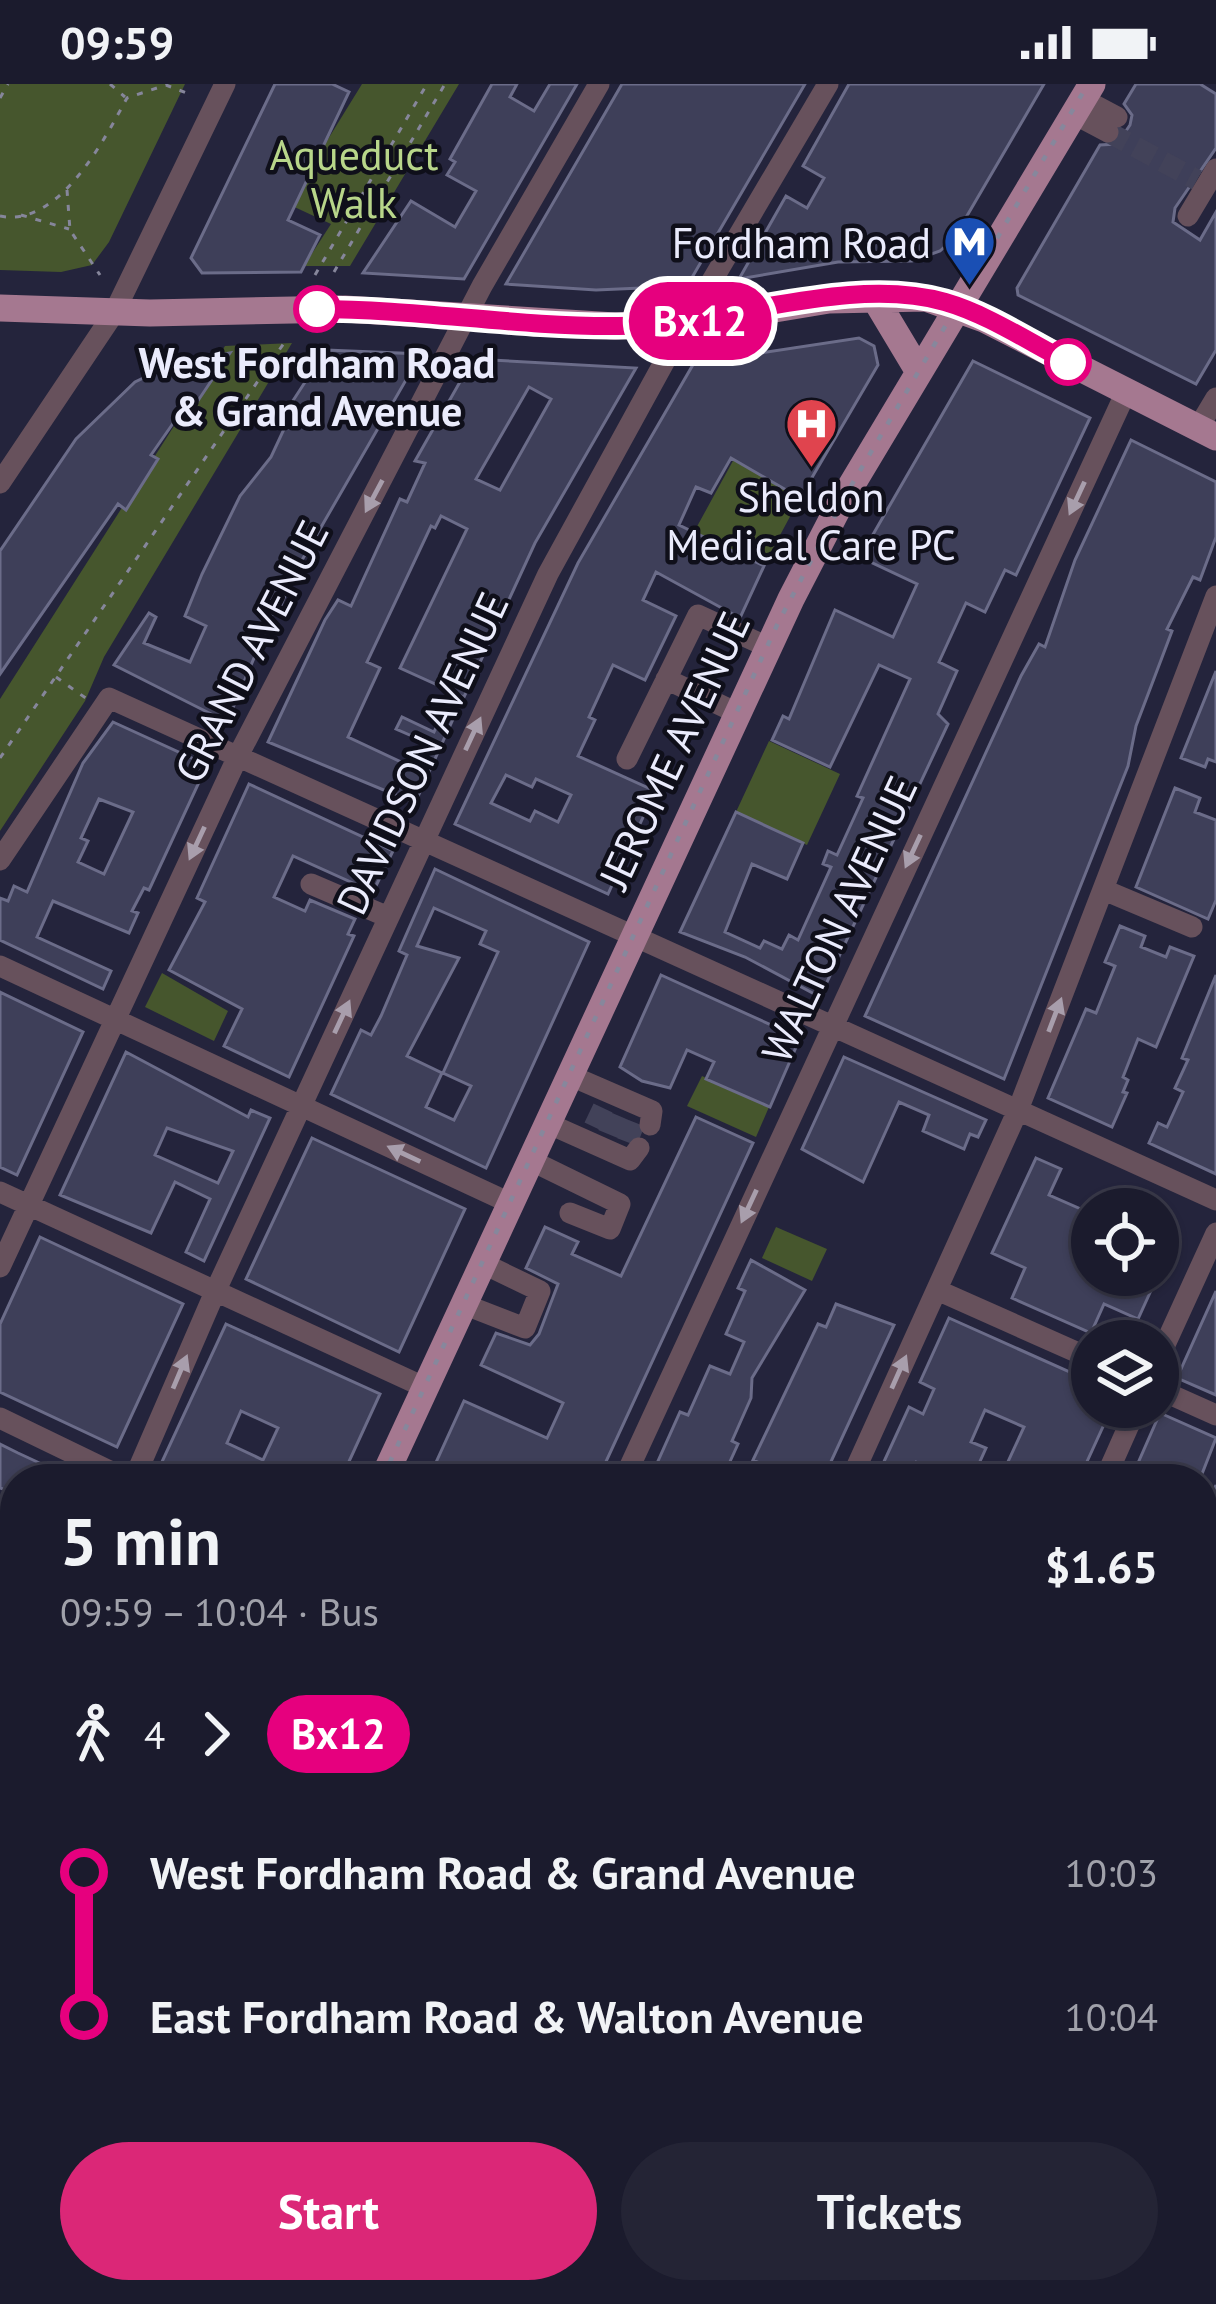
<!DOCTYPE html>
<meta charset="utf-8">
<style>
:root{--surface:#1b1b2d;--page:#242435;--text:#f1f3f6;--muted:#a0a1aa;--line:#393949;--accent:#db2777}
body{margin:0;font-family:"PT Sans",sans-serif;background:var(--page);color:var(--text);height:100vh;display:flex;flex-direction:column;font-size:45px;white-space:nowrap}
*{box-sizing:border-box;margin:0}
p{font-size:39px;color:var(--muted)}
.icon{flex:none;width:66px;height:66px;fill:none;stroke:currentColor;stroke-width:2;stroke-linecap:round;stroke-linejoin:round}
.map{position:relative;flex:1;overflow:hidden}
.panel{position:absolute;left:0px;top:1380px;width:1218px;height:840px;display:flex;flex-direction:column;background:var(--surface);border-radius:48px 48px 0 0;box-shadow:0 3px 9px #0004,0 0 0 3px var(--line)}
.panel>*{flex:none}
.badge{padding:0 24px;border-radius:39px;font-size:42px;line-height:78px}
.fabs{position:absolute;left:1071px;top:1104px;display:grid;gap:24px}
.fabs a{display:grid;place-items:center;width:108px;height:108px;border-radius:50%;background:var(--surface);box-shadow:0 3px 9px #0004,0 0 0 3px var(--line);font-size:60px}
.map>.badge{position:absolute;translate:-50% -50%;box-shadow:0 0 0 6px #fff}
.legs{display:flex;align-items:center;gap:18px;height:132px;padding:0 60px;font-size:39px}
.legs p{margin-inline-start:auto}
.head{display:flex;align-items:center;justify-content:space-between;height:204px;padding:0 60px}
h1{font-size:66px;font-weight:700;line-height:90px}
.action{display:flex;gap:24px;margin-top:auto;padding:24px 60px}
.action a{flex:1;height:138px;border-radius:72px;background:var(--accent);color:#fff;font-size:48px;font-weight:700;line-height:138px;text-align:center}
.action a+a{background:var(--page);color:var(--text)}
ul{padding:0 60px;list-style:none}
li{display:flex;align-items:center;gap:42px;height:144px;font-size:45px}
li i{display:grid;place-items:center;width:18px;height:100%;margin:0 15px;background:currentColor}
li i::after{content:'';width:30px;height:30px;margin:-15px;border:9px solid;border-radius:50%;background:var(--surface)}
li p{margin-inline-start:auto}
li:first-child i{background:linear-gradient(#0000 50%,currentColor 0)}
li:last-child i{background:linear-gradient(currentColor 50%,#0000 0)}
.status{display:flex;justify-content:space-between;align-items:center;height:84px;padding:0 60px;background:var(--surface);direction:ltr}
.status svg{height:33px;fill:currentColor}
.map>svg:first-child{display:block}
.green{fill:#46562d}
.building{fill:#3e3f59;stroke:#6b6c89;stroke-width:3;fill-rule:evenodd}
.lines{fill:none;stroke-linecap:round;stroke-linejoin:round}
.minor-tunnel{stroke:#424259;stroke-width:21;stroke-dasharray:21 10;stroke-linecap:butt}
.path{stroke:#86869b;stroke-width:3;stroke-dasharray:6 9;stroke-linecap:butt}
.minor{stroke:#67515c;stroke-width:21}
.major{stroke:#a57890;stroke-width:27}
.rail{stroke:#87879c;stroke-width:4.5;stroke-dasharray:6 12;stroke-linecap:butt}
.oneway{fill:#a89eac}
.line-1-casing{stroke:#fff;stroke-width:27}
.line-1{stroke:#e6007e;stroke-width:18}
.stop-1-dot{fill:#fff;stroke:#e6007e;stroke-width:6}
.labels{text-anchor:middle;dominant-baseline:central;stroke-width:9;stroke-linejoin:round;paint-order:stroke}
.park-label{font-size:42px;fill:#b8d68a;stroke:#0f0f1a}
.poi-label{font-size:42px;fill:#eaebfc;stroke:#0f0f1a;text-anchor:end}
.stop-label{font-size:42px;font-weight:bold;fill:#eaebfc;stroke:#0f0f1a}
.street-label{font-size:42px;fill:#eaebfc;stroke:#0f0f1a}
</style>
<div class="status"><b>09:59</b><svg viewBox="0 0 49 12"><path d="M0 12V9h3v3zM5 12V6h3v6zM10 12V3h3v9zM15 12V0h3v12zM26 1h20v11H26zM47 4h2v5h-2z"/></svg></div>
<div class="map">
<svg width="1216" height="2220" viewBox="0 0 1216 2220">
<rect width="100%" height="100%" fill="#24243c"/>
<path class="green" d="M0,0h185l-76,158 -17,23 -31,7 -61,-2z
M362,0h97l-109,182h-46l27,-42 -43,-20z
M292,259l-188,314 -19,44 -85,130v-132l225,-353z
M734,375l66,39 -36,67 -70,-33z
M769,657l71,33 -33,71 -71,-33z
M162,889l66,38 -14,30 -69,-34z
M702,992l67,31 -13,30 -69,-31z
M776,1143l51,22 -15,32 -50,-23z"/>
<path class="building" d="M275,0h57l17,8 -61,128 32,15 -19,37 -99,1 -11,-15z
M492,0h25l-7,13 24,14 16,-27h27l-113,195 -101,-6 48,-72 44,26 21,-36 -29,-16 8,-13 -5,-3z
M622,0h183l-118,202 -91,4 -90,-6z
M849,0h195l-90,154 -14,13 -28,10 -74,1 -99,17 47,-83 21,12 17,-30 -21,-12z
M1136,0h64l16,10v54l-41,60 -2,14 27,18 16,-28v138l-20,34 -178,-89 -1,-7 83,-143 17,-1 13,-19 2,-10 -8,-11z
M859,254l15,8 4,19 -78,133 -69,-40 -20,35 -15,-6 -17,38 85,41 -24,52 -84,-46 -13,28 33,16 -31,64 -32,-15 -24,52 6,3 -17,36 77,35 -47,103 -153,-70 123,-261 116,-200zM506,691l26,12 4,-8 35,16 -13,27 -23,-11 -5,10 -39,-18z
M326,266l95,4 -127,220 -17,41 -4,-2 -46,109 -113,-57 35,-52 7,4 -12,26 46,19 16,-36 -21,-10 17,-42 38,-78 31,-39 14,-30 -4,-8z
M230,269l-47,70 -9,-1 -23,33 7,4 -32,51 -8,-6 -118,170v-123l76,-112 59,-57 38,-18z
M473,275l163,9 -101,175 -71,154 -64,-29 67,-139 -26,-13 -6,12 -4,-2 -64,136 13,6 -32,69 68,32 12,-26 -32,-14 6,-12 32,15 9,-20 11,5 -39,86 -147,-61 57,-122 13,-20 13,6 49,-107 7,3 18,-39 -10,-2zM529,303l22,12 -51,91 -24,-11z
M973,277l117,57 -74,157 -11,-5 -20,42 -19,-9 -27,59 18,9 -19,43 10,10 -128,273 -75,-40 -65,-25 56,-120 67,31 -16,36 -35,-15 -27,68 35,16 4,-7 18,8 7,-14 9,5 33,-73 -8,-3 5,-13 9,4 26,-57 -6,-2 53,-117 -31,-14 -49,102 -58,-27 11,-24 6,3 46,-109 58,27 24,-53 -57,-27z
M1131,356l85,42v55l-16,43 -7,-3 -26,52 5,2 -36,95 -8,40 -124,313 -139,-63 156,-340 18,-32 6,3 30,-87z
M1216,587v91l-8,-3 -3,8 -24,-9z
M113,638l94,43 -58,125 -5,-2 -12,23 6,2 -9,20 -76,-32 -16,36 74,34 -8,18 -103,-49v-42l8,3 6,-15 13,6 56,-129zM99,715l34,13 -29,62 -26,-12 10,-21 -7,-3z
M249,700l144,67 -20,41 -80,-36 -19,41 31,14 5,-11 45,19 -7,15 6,2 -65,141 -65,-31 18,-37 -73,-39 36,-68 -8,-4z
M1175,704l25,10 -5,14 21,8v80l-8,19 -72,-32z
M435,785l154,73 -103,226 -155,-74 30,-64 10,5 10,-19 26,-61 -8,-4zM434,824l52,23 -6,13 18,8 -55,121 28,13 -17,34 -28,-13 16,-34 -35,-17 52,-98 -42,-12z
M1120,842l25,10 -4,11 25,10 4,-10 24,9 -38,91 -18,-8 -15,38 5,3 -5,12 4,1 -15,34 -64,-29 38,-89 10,4 19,-47 -10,-4z
M661,891l139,63 -30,69 -64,-28 8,-17 -27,-12 -17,38 -28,-7 -22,-14z
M1216,891v199l-67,-31 9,-20 9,4 16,-35 -8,-4 13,-28 -6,-2z
M0,908l83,40 -66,143 -17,-8z
M126,968l122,65 3,-7 19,8 -66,143 -18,-9 24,-53 -35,-17 -24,51 -91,-38zM167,1044l66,23 -15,32 -63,-28z
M844,973l142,63 -8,17 -8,-3 -6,15 -41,-18 6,-16 -30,-13 -36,80 -61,-33z
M696,1033l57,26 -155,336h-144l-21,-10 31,-68 83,37 16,-35 -82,-38 15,-32 34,12 9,-11 19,-50 -32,-16 19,-41 33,15 -6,12 49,22z
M312,1054l153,71 -66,143 -153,-73z
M1036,1074l25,11 -12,26 43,19v61h66l-20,44 -34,-15 -13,29 -79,-35 13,-30 -33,-15z
M40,1153l143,67 -66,143 -117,-55v-68z
M751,1176l54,30 -53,88 -1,20 -19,43 6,3 -16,35h-72l30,-67 8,3 22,-49 20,8 14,-32 -18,-8 19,-43 -7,-3z
M1216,1207v104l-39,-17z
M836,1220l58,21 -71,154h-65l6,-14 -11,-5 65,-136 8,3z
M949,1234l143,64v25h20l-33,72h-79l24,-52 -39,-17 -14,32 15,6 -14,31h-32l2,-5 -26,-12 -14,17h-26l33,-72 14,7 11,-25 -14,-7z
M226,1240l154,70 -39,85h-154l-27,-13zM241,1327l37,17 -15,32 -36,-17z
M1160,1329l56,25 -16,41h-69z
M0,1360l18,9 56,26h-59v15l-15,-6z
M1216,1401v149l-13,28v-148z
M0,1482l15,7v52l-15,-7z
M15,1697v69l-15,-7v-30z
M0,1812l15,7v74l-15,-7z
M1216,1896v193l-13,-6v-158z
M0,1926l15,8v56l-15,-7z
M0,2038l15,7v49l-15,33z
M1203,2126l13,6v84l-18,-8 5,-3z
M106,2205h103l10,4 -8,11h-71l-12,-8 -6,8h-26z
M326,2205h107l-7,15h-68z
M488,2205h82l-4,15h-84z
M606,2205h80l-4,15h-42l-35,-8z
M747,2205h74l15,9 5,-9h71l-8,15h-115l-16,-9 -6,9h-28z"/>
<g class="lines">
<path class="minor-tunnel" d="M1108,48l89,48
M594,1043l11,-23
M608,1050l10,-24
M627,1058l9,-23"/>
<path class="path" d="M110,0l15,13
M0,14l8,-14
M67,106l3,40 30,45
M21,131l48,14
M0,132c59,12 104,-76 127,-118l39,-13 23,9
M334,188l111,-188
M315,191l112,-191
M56,593l31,22
M0,674l284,-415"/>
<path class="minor" d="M1083,15l34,18
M1074,30l34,18
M1188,132l28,-47
M1198,344l18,-30
M0,399l114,-170 111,-229
M666,595l71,34
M627,675l71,-144 70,32
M0,776l109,-162 1107,502
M311,800l77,33
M1104,806l88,37
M0,882l510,237
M569,991l83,36 -2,14
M547,1039l83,37 9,-12
M530,1076l90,44 -10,25 -40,-16
M0,1108l424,195
M0,1183l239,-513 243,-468 117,-202
M937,1206l155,69
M463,1220l62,24 15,-37 -58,-28
M1158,1276l58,-127
M1158,1305l58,26
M0,1334l126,61
M134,1395l81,-187 333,-718 119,-217 161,-273
M624,1395l502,-1087
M851,1395l167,-369 198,-514
M1105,1395l32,-72
M0,1560l15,7
M1203,1645l13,-28
M0,1672l15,-32
M1203,1761l13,6
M0,1785l15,7
M1203,1850l13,-27
M0,2009l15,7
M266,2205l32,15
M1135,2205l34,15
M239,2220l9,-15
M453,2220l7,-15
M711,2220l8,-15
M937,2220l8,-15
M1029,2220l8,-15"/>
<path class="major" d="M874,213l45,75
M0,224l150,5 195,-4 270,17 74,-3 140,-23 97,-2 58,21 232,118
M383,1395l408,-880 48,-93 253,-422
M1203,1748l13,-29
M0,2183l15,-24
M984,2220l8,-15"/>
<path class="rail" d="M382,1395l396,-856 70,-132 240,-407
M0,2167l15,-25
M0,2203l15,-23"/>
</g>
<defs><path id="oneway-solid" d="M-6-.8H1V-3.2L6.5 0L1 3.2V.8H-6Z" transform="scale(3)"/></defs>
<g class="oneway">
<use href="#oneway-solid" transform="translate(374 412) rotate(118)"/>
<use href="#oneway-solid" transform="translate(1077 414) rotate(115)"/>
<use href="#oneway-solid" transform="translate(473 650) rotate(-65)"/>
<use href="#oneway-solid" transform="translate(197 759) rotate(115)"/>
<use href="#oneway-solid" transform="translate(913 767) rotate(115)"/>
<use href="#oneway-solid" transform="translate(1055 931) rotate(-69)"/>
<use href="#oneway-solid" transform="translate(342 933) rotate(-65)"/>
<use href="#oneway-solid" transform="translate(404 1070) rotate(-155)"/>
<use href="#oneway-solid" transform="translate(749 1122) rotate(115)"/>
<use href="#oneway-solid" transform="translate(180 1288) rotate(-67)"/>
<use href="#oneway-solid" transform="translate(899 1288) rotate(-66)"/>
</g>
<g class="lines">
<defs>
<path id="line-1" d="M317,225c101,0 201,18 301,17 102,0 230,-52 327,-24 42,12 84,40 123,60"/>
</defs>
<use href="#line-1" class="line-1-casing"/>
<use href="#line-1" class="line-1"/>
</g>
<defs>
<symbol id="metro-pin" viewBox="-11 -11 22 30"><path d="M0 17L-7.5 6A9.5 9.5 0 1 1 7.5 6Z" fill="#1a4fb4" stroke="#0f0f1a"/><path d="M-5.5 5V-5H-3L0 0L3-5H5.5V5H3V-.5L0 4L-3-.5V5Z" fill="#fff"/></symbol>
<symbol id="hospital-pin" viewBox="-11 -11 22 30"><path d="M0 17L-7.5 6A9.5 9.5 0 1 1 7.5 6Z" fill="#e0444e" stroke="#0f0f1a"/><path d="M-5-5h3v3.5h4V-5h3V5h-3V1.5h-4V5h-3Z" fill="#fff"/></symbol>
</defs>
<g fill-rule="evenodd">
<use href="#metro-pin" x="940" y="128" width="59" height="81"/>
<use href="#hospital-pin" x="782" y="310" width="59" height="81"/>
</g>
<g class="stop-1-dot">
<circle cx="317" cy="225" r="21"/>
<circle cx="1068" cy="278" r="21"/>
</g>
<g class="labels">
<g class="park-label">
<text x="354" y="70">Aqueduct<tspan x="354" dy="48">Walk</tspan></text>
</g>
<g class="poi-label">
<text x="931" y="158">Fordham Road</text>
<text x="811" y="412" text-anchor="middle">Sheldon<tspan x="811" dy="48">Medical Care PC</tspan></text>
</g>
<g class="stop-label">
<text x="317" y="278">West Fordham Road<tspan x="317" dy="48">&amp; Grand Avenue</tspan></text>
</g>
<g class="street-label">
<text transform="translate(251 567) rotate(-63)">GRAND AVENUE</text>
<text transform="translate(674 666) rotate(-65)">JEROME AVENUE</text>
<text transform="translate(422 669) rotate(-65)">DAVIDSON AVENUE</text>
<text transform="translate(839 835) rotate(-65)">WALTON AVENUE</text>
</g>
</g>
</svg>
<div class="fabs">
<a><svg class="icon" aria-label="locate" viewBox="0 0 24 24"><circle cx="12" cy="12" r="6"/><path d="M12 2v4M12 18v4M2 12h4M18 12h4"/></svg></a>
<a><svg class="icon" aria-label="layers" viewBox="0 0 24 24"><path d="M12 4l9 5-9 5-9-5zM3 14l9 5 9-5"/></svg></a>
</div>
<b class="badge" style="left:700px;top:237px;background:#e6007e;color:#fff">Bx12</b>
<section class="panel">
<div class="head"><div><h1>5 min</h1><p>09:59 – 10:04 · Bus</p></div><b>$1.65</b></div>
<div class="legs"><svg class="icon" aria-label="walk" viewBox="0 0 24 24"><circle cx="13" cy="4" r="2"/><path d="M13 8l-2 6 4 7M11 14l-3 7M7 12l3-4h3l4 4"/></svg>4<svg class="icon" aria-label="forward" viewBox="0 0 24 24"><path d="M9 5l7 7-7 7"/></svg><b class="badge" style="background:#e6007e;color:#fff">Bx12</b></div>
<ul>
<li><i style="color:#e6007e"></i><b>West Fordham Road &amp; Grand Avenue</b><p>10:03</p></li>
<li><i style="color:#e6007e"></i><b>East Fordham Road &amp; Walton Avenue</b><p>10:04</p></li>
</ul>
<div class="action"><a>Start</a><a>Tickets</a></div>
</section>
</div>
